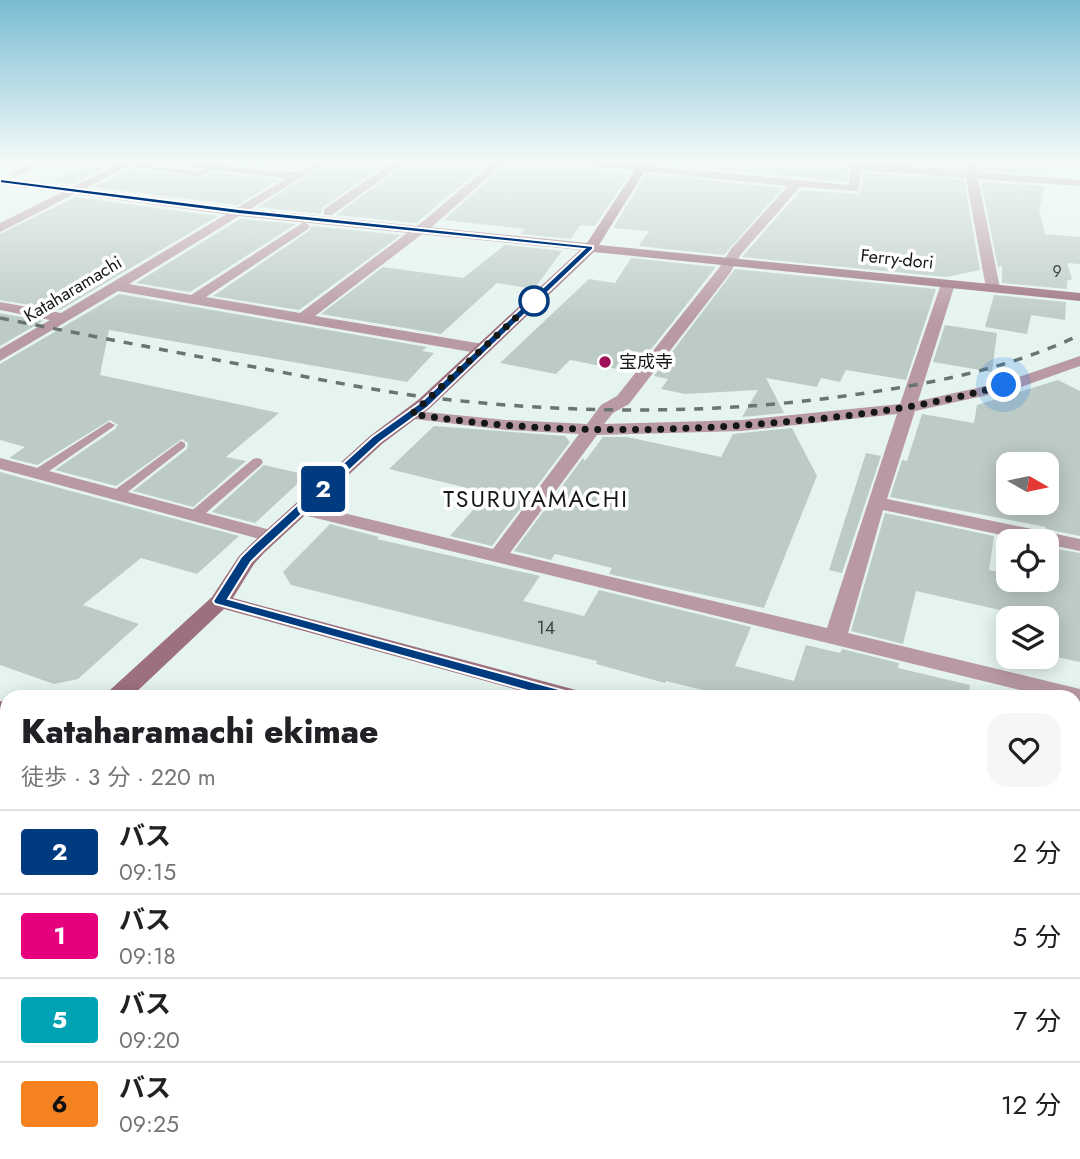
<!DOCTYPE html>
<html lang="ja">
<meta charset="utf-8">
<style>
:root{--surface:#fff;--page:#f6f6f6;--text:#202124;--muted:#757577;--line:#e0e0e0}
body{margin:0;font-family:Jost,"Noto Sans JP",sans-serif;background:var(--page);color:var(--text);height:100vh;display:flex;flex-direction:column;font-size:26px;white-space:nowrap}
*{box-sizing:border-box;margin:0}
p{font-size:23px;color:var(--muted)}
.icon{flex:none;width:38px;height:38px;fill:none;stroke:currentColor;stroke-width:2;stroke-linecap:round;stroke-linejoin:round}
.map{position:relative;flex:1;overflow:hidden}
.drawer{position:absolute;left:0px;top:690px;width:1082px;height:471px;display:flex;flex-direction:column;background:var(--surface);border-radius:21px 21px 0 0;box-shadow:0 4px 18px #0003}
.drawer>*{flex:none}
.badge{padding:0 14px;border-radius:5px;font-size:24px;line-height:46px}
.needle{width:46px;rotate:99deg}
.controls{position:absolute;left:996px;top:452px;display:grid;gap:14px}
.controls a{display:grid;place-items:center;width:63px;height:63px;border-radius:14px;background:var(--surface);box-shadow:0 4px 18px #0003;font-size:35px}
.you{position:absolute;width:35px;height:35px;margin:-18px;border:5px solid #fff;border-radius:50%;background:#1a73e8;box-shadow:0 0 0 10px #1a73e833}
.map>.badge{position:absolute;translate:-50% -50%;box-shadow:0 0 0 4px #fff}
.round{display:grid;place-items:center;flex:none;width:74px;height:74px;border-radius:21px;background:var(--page)}
.summary{display:flex;align-items:center;justify-content:space-between;height:119px;padding:0 21px}
h1{font-size:33px;font-weight:800;line-height:52px}
ul{padding:0;list-style:none}
li{display:flex;align-items:center;gap:21px;height:84px;padding:0 21px;border-top:2px solid var(--line)}
li div{flex:1}
li b{display:block;font-size:26px}
li em{font-style:normal}
li .badge{min-width:77px;font-weight:700;text-align:center}
.map>svg:first-child{display:block}
.building{fill:#bdcbc6;fill-rule:evenodd}
.lines{fill:none;stroke-linecap:round;stroke-linejoin:round}
.lane{fill:#b99aa4;fill-rule:evenodd}
.street{fill:#b99aa4;fill-rule:evenodd}
.secondary{fill:#9d707f;fill-rule:evenodd}
.rail{stroke:#6a7470;stroke-width:3.5;stroke-dasharray:9 9;stroke-linecap:butt}
.line{fill:#003b80;stroke:#fff;stroke-width:2}
.walk{stroke:#141917;stroke-width:7;stroke-dasharray:0 12.6}
.stop-dot{fill:#fff;stroke:#003b80;stroke-width:3.5}
.poi-dot{fill:#9f105a;stroke:#fff;stroke-width:2.5}
.labels{text-anchor:middle;dominant-baseline:central;stroke-width:7;stroke-linejoin:round;paint-order:stroke}
.far-number-label{font-size:16px;fill:#3e4643}
.far-street-label{font-size:18px;fill:#141917;stroke:#fff}
.far-poi-label{font-size:18px;fill:#141917;stroke:#fff;text-anchor:start}
.number-label{font-size:18px;fill:#3e4643}
.neighbourhood-label{font-size:23px;letter-spacing:2px;fill:#141917;stroke:#fff}
</style>
<div class="map">
<svg width="1080" height="1159" viewBox="0 0 1080 1159">
<rect width="100%" height="100%" fill="#e5f4ef"/>
<path class="building" d="M95,161h24l-47,23 -21,-2z
M229,161h86l-22,8 -66,-5z
M331,161h59l-67,46 -2,7 -63,-7z
M410,161h80l-74,62 -80,-8z
M509,161h54l7,6 60,6 -35,53 -15,-1 -9,14 -51,-5 5,-5 -81,-9z
M653,161h61l68,6 4,-6h62l-1,21 -194,-19z
M882,161h80v7z
M976,161h74l-3,14 -69,-5z
M130,169l62,8 4,4 16,-9 67,8 -42,25 -143,-18z
M863,173l101,7 16,90 -34,7 -204,-20 59,-67 57,4 3,-3z
M646,174l137,14 -59,67 -85,-9 10,-15 -36,-3z
M981,182l64,4 -6,23 6,25 35,3v27l-13,-1 5,16 -5,2v8l-65,-6v-17l-4,1z
M75,197l143,19 -158,94 -60,-10v-66z
M240,219l56,5 -106,68 -54,-9z
M312,226l89,9 -102,75 -86,-14 96,-65z
M505,245l57,6 -28,38 -37,-6 -56,51 -120,-20 62,-47 80,11z
M631,258l85,9 -83,105 -63,-12 -14,14 -56,-11 89,-84 26,4z
M735,269l201,20 -30,91 -60,-10 -6,12 -19,-4 -4,9 -51,-9 18,35 -42,4 16,-27 -73,4 -24,-5 7,-10 -14,-3z
M119,294l308,53 -5,4 12,2 -27,29 -298,-52 -9,45 179,38 -53,44 20,4 -53,46 -60,-16 54,-42 1,-6 -6,-4 -66,47 -61,-16 60,-41 3,-4 -8,-5 -73,45 -28,-7 16,-11 -25,-7v-76z
M994,295l72,7 -1,18 -34,-5 -4,19 -42,-7z
M0,313l43,8 -43,25z
M945,325l52,8 -5,39 -59,-10z
M1058,380l22,11v145l-34,-7v-2l-156,-30 12,-37 5,1 15,-47 52,9 3,-18zM1008,464h38v38h-38z
M434,426l131,10 5,6 -78,104 -42,-10 38,-43 -99,-24z
M792,428l25,48 -53,132 -155,-34 3,-6 -57,-14 -4,6 -37,-9 69,-93 2,3 18,-24h24l94,20 12,-23z
M866,453l15,3 -39,117 -13,-3z
M264,465l43,10 -52,48 -43,-11z
M0,472l239,64 -42,38 -56,-16 -58,47 56,19 -61,55 -24,5 -54,-19z
M885,513l109,23 -5,34 19,4v5l38,3v-35l34,6v109l-34,-7v-37h-38v28l-12,-3 4,-33 -84,-19 -13,53 -52,-13z
M330,524l49,13 -2,2 163,37 -17,25 61,15 15,-26 152,37 -16,39 59,15 12,-36 34,8 2,-4 57,14 -1,5 72,17 -1,11h-242l-61,-15 -1,2 -69,-19 1,-3 -306,-76 -8,-13z"/>
<g class="lines">
<path class="lane" d="M38,161h9l-32,16 -7,-2z
M219,161h8l-31,17 -3,-3 -71,-10 4,-2 73,9z
M109,422l6,3 -2,2 -71,49h-8l-2,-3 2,-3z
M181,441l4,2v4l-65,51h-8l-2,-3 2,-3z
M257,458l4,1 2,3 -2,3 -62,54h-10l-1,-3 1,-3 64,-54z"/>
<path class="street" d="M125,161h14l-139,71v-9z
M162,161c44,0 89,11 131,11 12,0 20,-11 35,-11l-199,123 62,11 113,-73 6,4 -2,3 -102,68 94,16 126,-94 68,-58h12l-72,64 -119,91 168,28 8,5 -8,5 -365,-63 -118,70v-12l50,-29 -50,-10v-8l61,11 226,-135 -120,-14z
M395,161h12l-75,54h-8v-6z
M565,161h39l245,24 2,-24 114,10v-10h8l3,11 104,8v6l-102,-7 22,109 -7,4 -7,-4 -20,-110 -105,-8 -3,21 -58,-4 -59,67 -11,19 -101,131 -16,9 -9,11 138,-4 158,-16 41,-120 2,-3h10l2,3 -37,117 86,-19 76,-26v10l-65,23 -100,22 -28,88 193,40v12l-34,-7v-3h-16l-147,-31 -35,123 232,56v16l-6,-1v-8h-29l-750,-183 -3,-4 10,-6 191,46 86,-115 -73,-4 -100,-12 -2,-4 2,-4 100,10 81,4 14,-19 16,-9 102,-128 12,-19 57,-63 -218,-22zM897,414l-70,214 -317,-75 87,-118 145,-4z
M0,458l278,74 3,4 -3,4 -7,2 -271,-73z
M913,1153h36l-1,6h-36z"/>
<path class="secondary" d="M641,161h10l-52,84 481,48v8l-486,-49 -164,156 -48,36 -118,109 -10,11 -21,34 343,92 4,6h-40l-316,-87 -92,87h-26l4,-6 102,-93 27,-41 11,-11 120,-109 48,-36 162,-150 -341,-34 -239,-32v-6l239,30 348,35z
M0,701l7,2v17l-7,-2z
M1074,824l6,2v22l-6,-2z
M7,829v27l-7,2v-27z"/>
<path class="rail" d="M0,318c87,17 173,34 260,50 58,11 115,23 174,30 138,16 279,17 418,-3 78,-11 156,-26 228,-60"/>
</g>
<linearGradient id="sky" x2="0" y2="1"><stop stop-color="#7abcd2"/><stop offset="0.5" stop-color="#f3faf8"/><stop offset="1" stop-color="#f3faf8" stop-opacity="0"/></linearGradient>
<rect width="1080" height="323" fill="url(#sky)"/>
<path class="line" d="M0,179l239,30 354,37v3l-165,158 -48,35 -118,109 -11,11 -23,37 345,94 2,3 -2,4 -5,2 -353,-98 -2,-3 28,-44 11,-11 120,-109 49,-35 163,-153 -345,-35 -239,-31z"/>
<g class="lines">
<path class="walk" d="M534,301l-122,113c126,20 256,19 382,7 71,-6 141,-16 210,-36"/>
</g>
<circle class="stop-dot" cx="534" cy="301" r="14"/>
<circle class="poi-dot" cx="605" cy="362" r="7"/>
<g class="labels">
<g class="far-number-label">
<text x="1057" y="271">9</text>
</g>
<g class="far-street-label">
<text transform="translate(897 259) rotate(6)">Ferry-dori</text>
<text transform="translate(73 289) rotate(-31)">Kataharamachi</text>
</g>
<g class="far-poi-label">
<text x="619" y="362">宝成寺</text>
</g>
<g class="number-label">
<text x="546" y="628">14</text>
</g>
<g class="neighbourhood-label">
<text x="536" y="499">TSURUYAMACHI</text>
</g>
</g>
</svg>
<div class="controls">
<a><svg class="needle" viewBox="-14 -14 28 28"><path d="M0-13l5 13h-10z" fill="#e53935"/><path d="M0 13l5-13h-10z" fill="#757577"/></svg></a>
<a><svg class="icon" aria-label="locate" viewBox="0 0 24 24"><circle cx="12" cy="12" r="6"/><path d="M12 2v4M12 18v4M2 12h4M18 12h4"/></svg></a>
<a><svg class="icon" aria-label="layers" viewBox="0 0 24 24"><path d="M12 4l9 5-9 5-9-5zM3 14l9 5 9-5"/></svg></a>
</div>
<div class="you" style="left:1004px;top:385px"></div>
<b class="badge" style="left:323px;top:489px;background:#003b80;color:#fff">2</b>
<section class="drawer">
<div class="summary"><div><h1>Kataharamachi ekimae</h1><p>徒歩 · 3 分 · 220 m</p></div><a class="round"><svg class="icon" aria-label="heart" viewBox="0 0 24 24"><path d="M12 20l-8-8c-3-5 5-10 8-4 3-6 11-1 8 4z"/></svg></a></div>
<ul>
<li><span class="badge" style="background:#003b80;color:#fff">2</span><div><b>バス</b><p>09:15</p></div><em>2 分</em></li>
<li><span class="badge" style="background:#e6007e;color:#fff">1</span><div><b>バス</b><p>09:18</p></div><em>5 分</em></li>
<li><span class="badge" style="background:#00a3b4;color:#fff">5</span><div><b>バス</b><p>09:20</p></div><em>7 分</em></li>
<li><span class="badge" style="background:#f58220;color:#111">6</span><div><b>バス</b><p>09:25</p></div><em>12 分</em></li>
</ul>
</section>
</div>
